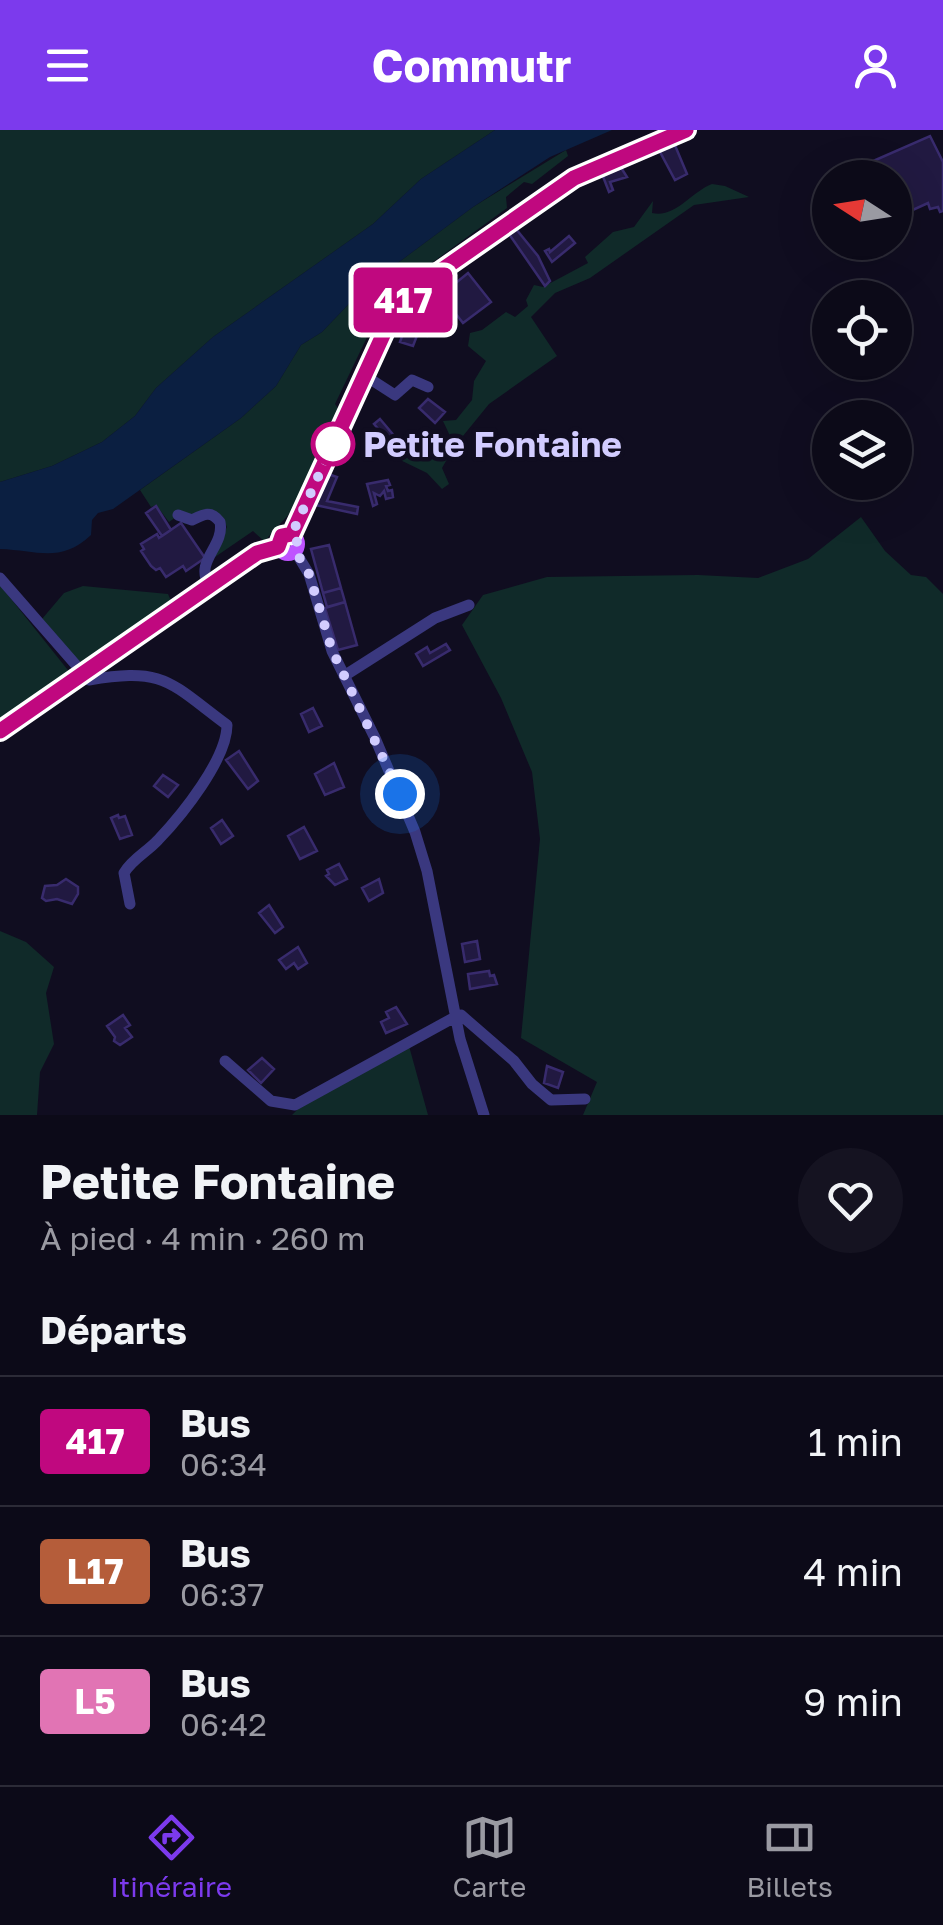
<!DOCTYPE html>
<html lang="fr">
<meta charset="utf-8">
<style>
:root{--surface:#0c0a18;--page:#151321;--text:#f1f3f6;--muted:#9a9aa2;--line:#2c2b37;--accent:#7c3aed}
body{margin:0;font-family:"Golos Text",sans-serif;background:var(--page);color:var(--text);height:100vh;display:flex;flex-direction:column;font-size:38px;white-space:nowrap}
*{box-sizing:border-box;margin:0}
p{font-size:32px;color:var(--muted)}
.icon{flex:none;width:55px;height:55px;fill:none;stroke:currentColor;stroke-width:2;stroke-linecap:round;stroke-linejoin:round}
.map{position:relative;height:985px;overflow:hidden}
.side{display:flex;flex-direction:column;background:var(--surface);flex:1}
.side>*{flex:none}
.badge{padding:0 20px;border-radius:8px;font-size:35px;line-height:65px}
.needle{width:65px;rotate:282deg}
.controls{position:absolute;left:812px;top:30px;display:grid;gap:20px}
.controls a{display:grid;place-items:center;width:100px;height:100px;border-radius:50%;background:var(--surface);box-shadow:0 10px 40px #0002,0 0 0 2px var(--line);font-size:50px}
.you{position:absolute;width:50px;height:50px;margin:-25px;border:8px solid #fff;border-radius:50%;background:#1a73e8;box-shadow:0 0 0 15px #1a73e833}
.map>.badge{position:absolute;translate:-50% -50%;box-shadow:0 0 0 5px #fff}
h2{padding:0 40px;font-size:38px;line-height:90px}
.round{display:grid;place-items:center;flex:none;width:105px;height:105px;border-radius:52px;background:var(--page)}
.overview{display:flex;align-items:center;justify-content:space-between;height:170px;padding:0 40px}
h1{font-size:48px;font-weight:700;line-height:75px}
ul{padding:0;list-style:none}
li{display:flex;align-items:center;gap:30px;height:130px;padding:0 40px;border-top:2px solid var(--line)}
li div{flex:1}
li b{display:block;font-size:38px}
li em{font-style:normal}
li .badge{min-width:110px;font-weight:700;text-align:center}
header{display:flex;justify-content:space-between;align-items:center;height:130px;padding:0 40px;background:var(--accent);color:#fff;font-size:45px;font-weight:700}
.menu{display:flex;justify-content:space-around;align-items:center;height:140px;border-top:2px solid var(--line);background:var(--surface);font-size:28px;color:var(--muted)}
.menu a{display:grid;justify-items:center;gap:5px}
.menu .current{color:var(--accent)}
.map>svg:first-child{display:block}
.green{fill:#102a29}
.water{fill:#0b1f41}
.building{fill:#211941;stroke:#382b6d;stroke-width:2.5}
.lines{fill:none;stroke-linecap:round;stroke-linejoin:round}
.minor{stroke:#3a387f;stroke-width:11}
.major{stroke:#bf53ff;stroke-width:14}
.line-casing{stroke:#fff;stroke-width:22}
.line{stroke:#c0087f;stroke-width:15}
.walk{stroke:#d2ccff;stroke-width:10;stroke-dasharray:0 18}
.stop-dot{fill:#fff;stroke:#c0087f;stroke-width:5}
.labels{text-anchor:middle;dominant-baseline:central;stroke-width:9;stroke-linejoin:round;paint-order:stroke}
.stop-label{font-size:35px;font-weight:bold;fill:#d2ccff;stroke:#100d20;text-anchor:start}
</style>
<header><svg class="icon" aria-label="menu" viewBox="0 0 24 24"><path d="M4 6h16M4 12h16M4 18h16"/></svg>Commutr<svg class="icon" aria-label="person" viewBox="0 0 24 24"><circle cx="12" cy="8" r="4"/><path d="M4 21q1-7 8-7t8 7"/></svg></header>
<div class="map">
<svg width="943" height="985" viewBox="0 0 943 985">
<rect width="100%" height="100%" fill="#100d20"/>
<path class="green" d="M0,0h495l-74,49 -48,45 -160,113 -57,51 -21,28 -33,26 -50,24 -52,16z
M566,20l2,6 -36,28 -8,-2 -18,15 1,11 -122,89 2,10 -18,26 -34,71 5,7c-15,31 -28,64 -45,94 -8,15 -21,22 -30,37l-12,-11 -38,26 -1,-4 13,-26 -4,-9 -22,-5 -16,11 -9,-7 -7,5 -13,-17 -5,2 -11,-17 101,-72 35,-32 25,-41 21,-13 42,-44 109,-81z
M712,54l13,2 24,11 -55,8 -104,73 -35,15 -24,24 26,39 -68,48 -35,43 -12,21 7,16 -7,5 -15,-16 -35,-17 19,-23 14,4 4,15 14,2 8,-16 -8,-17 13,-1 16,-20 2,-19 12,-20 -18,-15 2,-13 12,-3 24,-18 9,5 13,-11 -2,-6 8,-15 9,2 45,-24 -3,-6 28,-25 21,-5 19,-26 -1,12c24,5 39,-21 60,-29z
M861,387l24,34 26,24 15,2 17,17v521h-360l14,-33 -76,-44 19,-199 -8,-67 -31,-74 -39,-73 21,-30 64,-18 151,-2 60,3 50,-19z
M0,455l71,89 -71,51z
M83,456l85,8 4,9 -88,59 -6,-1 -36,-42 22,-26z
M0,801l26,11 28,25 -8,26 8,51 -14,28 -3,43h-37z
M409,916l19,69h-136l11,-11z"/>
<path class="water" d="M495,0h117l-62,27 -77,50 -109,81 -42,44 -21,13 -25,41 -35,32 -128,91 -15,4 -6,7 -1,15c-31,29 -54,15 -91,14v-67l52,-16 50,-24 33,-26 21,-28 57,-51 160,-113 48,-45z"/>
<path class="building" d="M930,6l13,26v49l-3,1 -2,-5 -8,2 -2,-6 -33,15v-40h-36l-4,-9z
M674,13l13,31 -12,6 -16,-30z
M620,36l7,11 -17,5 3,8 -4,2 -7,-18z
M516,99l22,27 12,25 -5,5 -36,-52z
M569,106l6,7 -23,19 -7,-11 4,-2 1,3z
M468,143l23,29 -28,21 -22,-28z
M421,171l10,7 -4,1 -2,14 7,3 -5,10 -9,-3 -5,13 -13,-4 5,-14 -5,-1 8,-18 8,4z
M428,269l17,13 -10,11 -16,-15z
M380,289l22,26 -6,5 -22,-26z
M325,343l12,4 -10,24 31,6 -1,7 -46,-10z
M388,350l2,5 -4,1 2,5 4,-1 1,7 -7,2 -2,-8 -4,5 -6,-3 3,11 -4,2 -6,-22z
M156,376l15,24 -9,6 -16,-23z
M181,393l24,35 -19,13 -3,-5 -17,11 -6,-9 -4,2 -5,-4 -10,-15 3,-2 -3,-5 16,-10 2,4z
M329,415l12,43 -18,5 -12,-44z
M341,458l4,14 -18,5 -4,-14z
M345,472l12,43 -19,5 -13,-42z
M446,514l4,6 -27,16 -7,-12 11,-7 3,6z
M313,578l9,18 -13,6 -8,-18z
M239,621l19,30 -10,8 -22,-29z
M334,633l10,24 -19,8 -10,-21z
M163,645l15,10 -10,12 -14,-11z
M118,685l1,3 6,-2 7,19 -12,4 -9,-21z
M222,690l11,16 -12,8 -10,-16z
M304,697l13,24 -17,8 -12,-23z
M339,734l8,15 -12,6 -9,-9 3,-2 -2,-4z
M66,749l12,8v7l-6,10 -15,-5 -11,2 -4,-3 3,-12 12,-1z
M379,749l4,14 -14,8 -7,-13z
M269,775l14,22 -8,6 -16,-20z
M477,811l3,18 -15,3 -3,-18z
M298,817l9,16 -9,6 -4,-6 -8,6 -7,-9z
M489,841l1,5 4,-1 3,9 -27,5 -2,-15z
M396,877l11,17 -21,9 -5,-11 8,-4 -3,-6z
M123,885l7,10 -5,3 7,9 -12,8 -6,-4 1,-4 -8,-11z
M262,928l12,11 -13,14 -13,-13z
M547,936l16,6 -5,16 -14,-5z"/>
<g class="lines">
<path class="minor" d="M364,245l31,20 17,-15 16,7
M178,385l14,5c12,-6 19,-10 28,2 5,24 -26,39 -11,63
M295,421l14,23 23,77 43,87 40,94 12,39 33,168 24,76
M0,448l89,102c76,-13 80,2 138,45 0,34 -45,90 -69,115 -11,12 -26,19 -34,33l6,31
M344,546l91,-58 34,-13
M455,887l6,-2 53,46 18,23 19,16 34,-1
M225,931l46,40 24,4 160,-88"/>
<path class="major" d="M278 414a10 10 0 1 1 20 0a10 10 0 1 1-20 0Z
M292,405l97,-213 15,-24 170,-120 112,-48
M0,601l257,-178 21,-6"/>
</g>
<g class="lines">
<defs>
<path id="line" d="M0,601l257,-178 21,-6 4,-11 10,-2 97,-212 15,-24 12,-10 158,-110 112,-48"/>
</defs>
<use href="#line" class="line-casing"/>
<use href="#line" class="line"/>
<path class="walk" d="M333,314l-41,90 5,8 -2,8 14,24 23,76 68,144"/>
</g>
<circle class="stop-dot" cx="333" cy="314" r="20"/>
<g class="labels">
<g class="stop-label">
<text x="363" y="314">Petite Fontaine</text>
</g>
</g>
</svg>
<div class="controls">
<a><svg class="needle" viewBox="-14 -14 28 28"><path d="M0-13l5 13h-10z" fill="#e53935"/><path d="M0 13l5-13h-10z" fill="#9a9aa2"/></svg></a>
<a><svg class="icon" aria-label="locate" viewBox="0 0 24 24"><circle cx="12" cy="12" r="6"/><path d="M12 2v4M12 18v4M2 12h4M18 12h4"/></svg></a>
<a><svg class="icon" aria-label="layers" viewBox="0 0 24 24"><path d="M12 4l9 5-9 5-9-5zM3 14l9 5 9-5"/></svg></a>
</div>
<div class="you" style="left:400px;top:664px"></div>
<b class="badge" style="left:403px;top:170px;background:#c0087f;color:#fff">417</b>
</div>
<section class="side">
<div class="overview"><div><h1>Petite Fontaine</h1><p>À pied · 4 min · 260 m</p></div><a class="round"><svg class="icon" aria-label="heart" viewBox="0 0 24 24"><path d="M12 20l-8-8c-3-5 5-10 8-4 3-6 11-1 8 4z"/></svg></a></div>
<h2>Départs</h2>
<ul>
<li><span class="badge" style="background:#c0087f;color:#fff">417</span><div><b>Bus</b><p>06:34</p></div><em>1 min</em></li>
<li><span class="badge" style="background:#b55d3a;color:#fff">L17</span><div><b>Bus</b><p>06:37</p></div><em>4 min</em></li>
<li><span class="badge" style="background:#e174b4;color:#fff">L5</span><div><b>Bus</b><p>06:42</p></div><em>9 min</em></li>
</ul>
</section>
<nav class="menu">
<a class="current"><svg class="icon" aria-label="directions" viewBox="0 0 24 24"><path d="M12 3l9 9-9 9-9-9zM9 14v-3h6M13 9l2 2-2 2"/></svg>Itinéraire</a>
<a><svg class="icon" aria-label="map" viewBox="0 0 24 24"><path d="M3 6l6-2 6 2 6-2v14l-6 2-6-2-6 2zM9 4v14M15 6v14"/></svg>Carte</a>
<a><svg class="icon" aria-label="tickets" viewBox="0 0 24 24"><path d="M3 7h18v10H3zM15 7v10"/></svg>Billets</a>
</nav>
